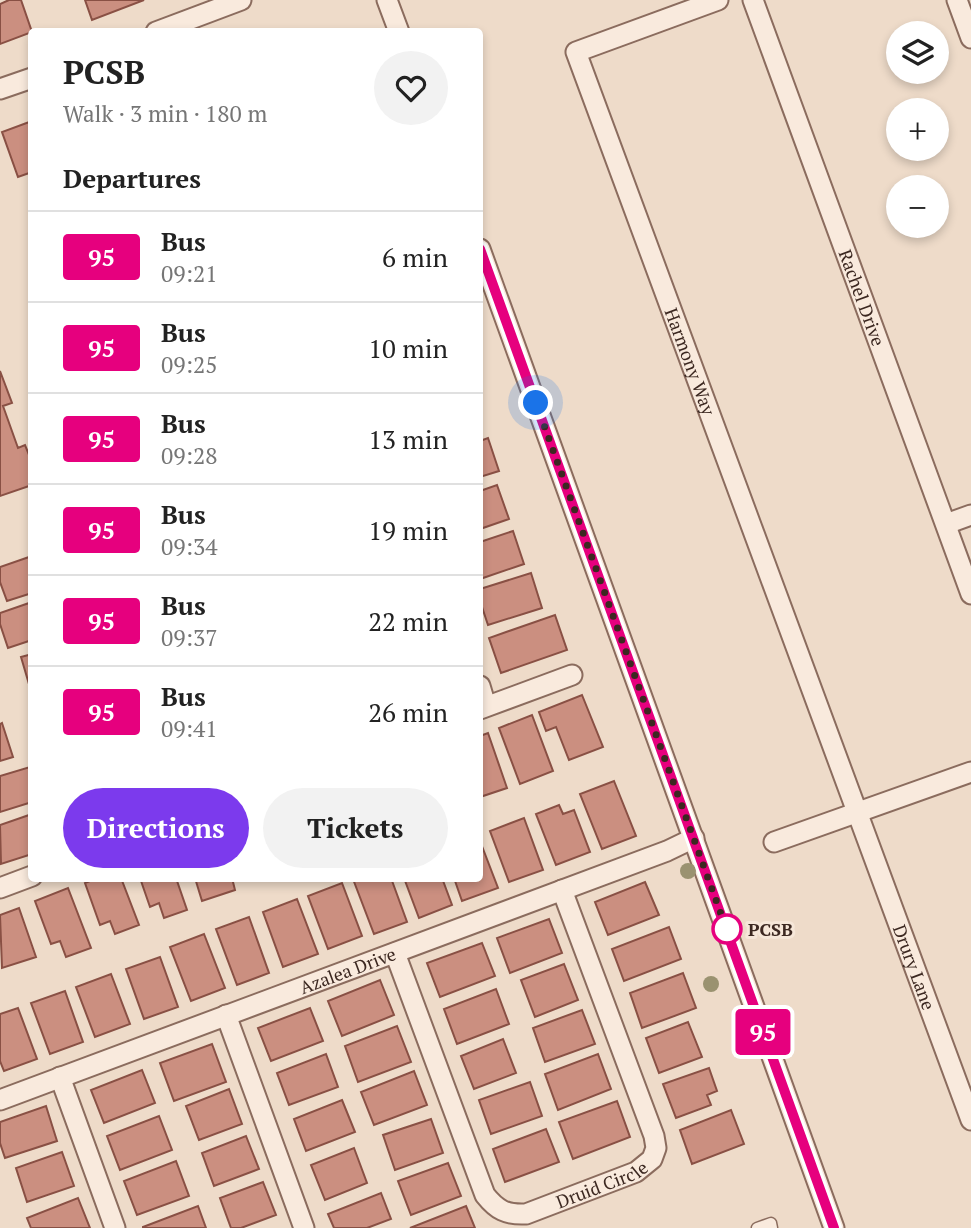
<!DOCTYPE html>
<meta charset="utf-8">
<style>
:root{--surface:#fff;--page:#f2f2f2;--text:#222;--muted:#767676;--line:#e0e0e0;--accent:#7c3aed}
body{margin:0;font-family:"PT Serif",serif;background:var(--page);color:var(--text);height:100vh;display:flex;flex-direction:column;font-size:26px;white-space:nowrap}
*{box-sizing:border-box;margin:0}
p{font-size:23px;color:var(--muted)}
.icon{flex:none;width:38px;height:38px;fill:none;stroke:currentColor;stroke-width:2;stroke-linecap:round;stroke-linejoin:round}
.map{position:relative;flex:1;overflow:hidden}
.details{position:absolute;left:28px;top:28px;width:455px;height:854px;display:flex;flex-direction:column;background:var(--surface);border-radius:7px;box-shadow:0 4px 10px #0003}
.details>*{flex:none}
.badge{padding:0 14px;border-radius:5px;font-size:24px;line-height:46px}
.tools{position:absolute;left:886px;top:21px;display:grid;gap:14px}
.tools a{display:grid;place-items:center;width:63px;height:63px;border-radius:50%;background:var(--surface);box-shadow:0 4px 10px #0003;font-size:35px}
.you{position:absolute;width:35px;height:35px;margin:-18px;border:5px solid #fff;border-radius:50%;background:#1a73e8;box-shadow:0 0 0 10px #1a73e833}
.map>.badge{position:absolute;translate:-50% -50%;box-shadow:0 0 0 4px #fff}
h2{padding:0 35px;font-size:26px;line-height:63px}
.round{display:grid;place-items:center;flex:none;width:74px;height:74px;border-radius:37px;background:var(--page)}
.headline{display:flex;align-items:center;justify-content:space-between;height:119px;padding:0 35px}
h1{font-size:33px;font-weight:700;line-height:52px}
.primary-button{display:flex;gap:14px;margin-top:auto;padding:14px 35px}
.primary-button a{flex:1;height:80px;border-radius:42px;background:var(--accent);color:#fff;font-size:28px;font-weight:700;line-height:80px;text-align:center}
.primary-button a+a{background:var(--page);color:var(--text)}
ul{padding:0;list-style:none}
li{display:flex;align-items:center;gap:21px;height:91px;padding:0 35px;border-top:2px solid var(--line)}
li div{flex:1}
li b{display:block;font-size:26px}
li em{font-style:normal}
li .badge{min-width:77px;font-weight:700;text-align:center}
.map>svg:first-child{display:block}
.building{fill:#cb8f80;stroke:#895044;stroke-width:2}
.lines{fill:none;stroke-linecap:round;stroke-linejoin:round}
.lane-casing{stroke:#8b6c5e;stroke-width:13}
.street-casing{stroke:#8b6c5e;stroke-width:23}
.lane{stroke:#f9eadd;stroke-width:10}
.street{stroke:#f9eadd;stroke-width:19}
.tree{fill:#9a9270}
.line-casing{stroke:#fff;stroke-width:16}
.line{stroke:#e6007e;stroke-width:10}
.walk{stroke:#3c2821;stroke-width:7;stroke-dasharray:0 12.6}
.stop-dot{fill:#fff;stroke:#e6007e;stroke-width:3.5}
.labels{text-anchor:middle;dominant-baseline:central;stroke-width:6;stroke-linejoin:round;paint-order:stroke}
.street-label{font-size:18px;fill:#3c2821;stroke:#f6e7d9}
.stop-label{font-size:18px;font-weight:bold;fill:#3c2821;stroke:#f6e7d9;text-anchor:start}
</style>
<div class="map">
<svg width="971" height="1228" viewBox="0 0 971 1228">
<rect width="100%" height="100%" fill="#eedbc9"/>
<path class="building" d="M9,0h12l11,32 -32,12v-40z
M85,0h59l-52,20z
M32,121v51l-14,5 -16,-45z
M0,371l12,32 -9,3 15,42 7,-3 7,17v23l-32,11z
M488,438l11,33 -19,6v-36z
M497,485l12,34 -29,10v-38z
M513,531l11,33 -44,15v-37z
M32,556v37l-25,8 -7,-19v-15z
M531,573l11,35 -54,17 -8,-24v-12z
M32,602v38l-24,8 -8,-24v-11z
M555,615l12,35 -66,23 -12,-35z
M32,654v37h-1l-10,-34z
M582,695l21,52 -34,13 -13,-33 -10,4 -7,-19z
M532,715l21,56 -33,13 -21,-56z
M2,723l11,34 -13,4v-37z
M488,733l19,55 -27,9v-61z
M30,767l2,35 -32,10v-36z
M614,781l22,55 -34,13 -22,-55z
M559,805l4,9 11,-4 16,42 -34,13 -20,-51z
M32,814v40l-31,10 -1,-39z
M524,818l19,52 -34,12 -19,-51z
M480,841l18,47 -36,13 -8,-23h26z
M97,878h24l18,47 -24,9 -5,-13 -10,4 -15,-42z
M140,878h36l11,32 -23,8 -5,-15 -9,4z
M195,878h37l3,12 -33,11z
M391,878l16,44 -33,12 -21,-55z
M404,878h38l10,27 -33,13z
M645,882l14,33 -51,20 -13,-33z
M342,883l20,53 -34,13 -20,-53z
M68,888l23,60 -25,9 -6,-16 -9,3 -16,-43z
M297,899l21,55 -35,13 -20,-55z
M19,908l17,49 -34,11 -2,-53z
M249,917l20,56 -32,12 -21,-56z
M549,919l13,34 -52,20 -13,-35z
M669,927l12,32 -57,22 -12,-32z
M204,934l21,54 -34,13 -21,-54z
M482,943l13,33 -55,21 -13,-34z
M160,957l18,50 -34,12 -18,-50z
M564,964l14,36 -43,17 -14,-37z
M683,973l13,35 -54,20 -12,-35z
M111,974l19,50 -35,13 -19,-50z
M380,980l14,35 -52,21 -14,-35z
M496,989l13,35 -52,20 -13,-35z
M65,991l18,51 -33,12 -19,-51z
M18,1008l19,51 -33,12 -4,-10v-47z
M310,1008l13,33 -52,20 -13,-33z
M582,1010l13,34 -50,18 -12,-34z
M688,1022l14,35 -43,16 -13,-35z
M397,1026l14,36 -53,20 -13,-36z
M503,1039l13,34 -42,16 -13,-33z
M212,1044l14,38 -52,19 -14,-38z
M326,1054l12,33 -49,18 -12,-32z
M598,1054l13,35 -53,21 -13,-36z
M709,1068l8,23 -10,4 4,10 -35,13 -13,-34z
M142,1070l13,33 -51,20 -13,-33z
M414,1071l13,34 -53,20 -13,-33z
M530,1082l12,34 -51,18 -12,-34z
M229,1089l13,35 -43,16 -13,-34z
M342,1100l13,32 -49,19 -12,-32z
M617,1101l13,36 -57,22 -14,-37z
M46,1106l11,35 -52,17 -5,-15v-21z
M731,1110l13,34 -52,20 -12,-34z
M159,1116l13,34 -52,20 -13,-34z
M431,1119l12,34 -48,17 -12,-35z
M546,1129l13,33 -54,20 -12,-33z
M246,1136l13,33 -45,17 -12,-33z
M354,1148l13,35 -42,17 -14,-35z
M62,1152l12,34 -47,16 -11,-34z
M176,1161l13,35 -52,19 -13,-34z
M448,1163l13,33 -50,19 -13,-34z
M263,1182l13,33 -35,13h-10l-11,-30z
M381,1193l10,26 -24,9h-33l-6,-14z
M78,1198l12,30h-59l-4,-10z
M198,1206l8,22h-63v-1z
M466,1206l9,22h-65z"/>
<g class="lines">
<defs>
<path id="lane" d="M757,1228l14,-5 1,5"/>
<g id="street">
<path d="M387,0l12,32"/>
<path id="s1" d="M718,0l-142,52 395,1068"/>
<path id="s2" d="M753,0l218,594"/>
<path d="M957,0l14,38"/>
<path d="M156,32l85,-32"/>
<path d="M0,89l32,-11"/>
<path d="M480,249l354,979"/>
<path d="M946,524l25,-9"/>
<path d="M480,686l6,20"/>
<path d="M480,709l92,-34"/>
<path d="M774,842l197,-70"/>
<path d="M0,888l32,-12"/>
<path id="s3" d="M395,953l90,242c12,15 21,20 41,19l110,-42 16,-13 4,-11 -2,-12 -92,-246"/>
<path d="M226,1015l78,213"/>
<path d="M60,1077l55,151"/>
<path id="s4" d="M0,1100l667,-249 27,-13"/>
</g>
</defs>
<use href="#lane" class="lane-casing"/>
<use href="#street" class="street-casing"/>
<use href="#lane" class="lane"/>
<use href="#street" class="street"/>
</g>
<g class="tree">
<circle cx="688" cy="871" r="8"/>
<circle cx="711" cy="984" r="8"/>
</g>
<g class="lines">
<defs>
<path id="line" d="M480,249l354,979"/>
</defs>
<use href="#line" class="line-casing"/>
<use href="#line" class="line"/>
<path class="walk" d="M536,403l193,533 -2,-7"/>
</g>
<circle class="stop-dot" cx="727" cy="929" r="14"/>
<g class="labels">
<g class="street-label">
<text stroke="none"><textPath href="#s2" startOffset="317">Rachel Drive</textPath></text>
<text stroke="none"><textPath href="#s1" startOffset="481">Harmony Way</textPath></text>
<text stroke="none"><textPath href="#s1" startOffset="1127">Drury Lane</textPath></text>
<text stroke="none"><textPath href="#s4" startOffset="371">Azalea Drive</textPath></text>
<text stroke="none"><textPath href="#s3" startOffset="387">Druid Circle</textPath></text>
</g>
<g class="stop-label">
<text x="748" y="929">PCSB</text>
</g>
</g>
</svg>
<div class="tools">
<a><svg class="icon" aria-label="layers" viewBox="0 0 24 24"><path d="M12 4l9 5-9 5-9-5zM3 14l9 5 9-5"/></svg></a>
<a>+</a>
<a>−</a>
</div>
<div class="you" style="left:536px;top:403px"></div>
<b class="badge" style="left:763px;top:1032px;background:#e6007e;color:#fff">95</b>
<section class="details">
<div class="headline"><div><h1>PCSB</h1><p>Walk · 3 min · 180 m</p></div><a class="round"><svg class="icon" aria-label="heart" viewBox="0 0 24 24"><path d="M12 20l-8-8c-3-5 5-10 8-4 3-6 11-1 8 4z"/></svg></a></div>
<h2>Departures</h2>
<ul>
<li><span class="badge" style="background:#e6007e;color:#fff">95</span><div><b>Bus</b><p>09:21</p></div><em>6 min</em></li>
<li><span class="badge" style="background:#e6007e;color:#fff">95</span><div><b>Bus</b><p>09:25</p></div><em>10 min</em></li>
<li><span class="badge" style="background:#e6007e;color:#fff">95</span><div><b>Bus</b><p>09:28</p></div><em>13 min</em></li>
<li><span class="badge" style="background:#e6007e;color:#fff">95</span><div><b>Bus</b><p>09:34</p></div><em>19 min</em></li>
<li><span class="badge" style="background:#e6007e;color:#fff">95</span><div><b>Bus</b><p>09:37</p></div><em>22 min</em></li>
<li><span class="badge" style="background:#e6007e;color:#fff">95</span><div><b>Bus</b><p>09:41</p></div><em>26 min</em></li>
</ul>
<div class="primary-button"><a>Directions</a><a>Tickets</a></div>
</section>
</div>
